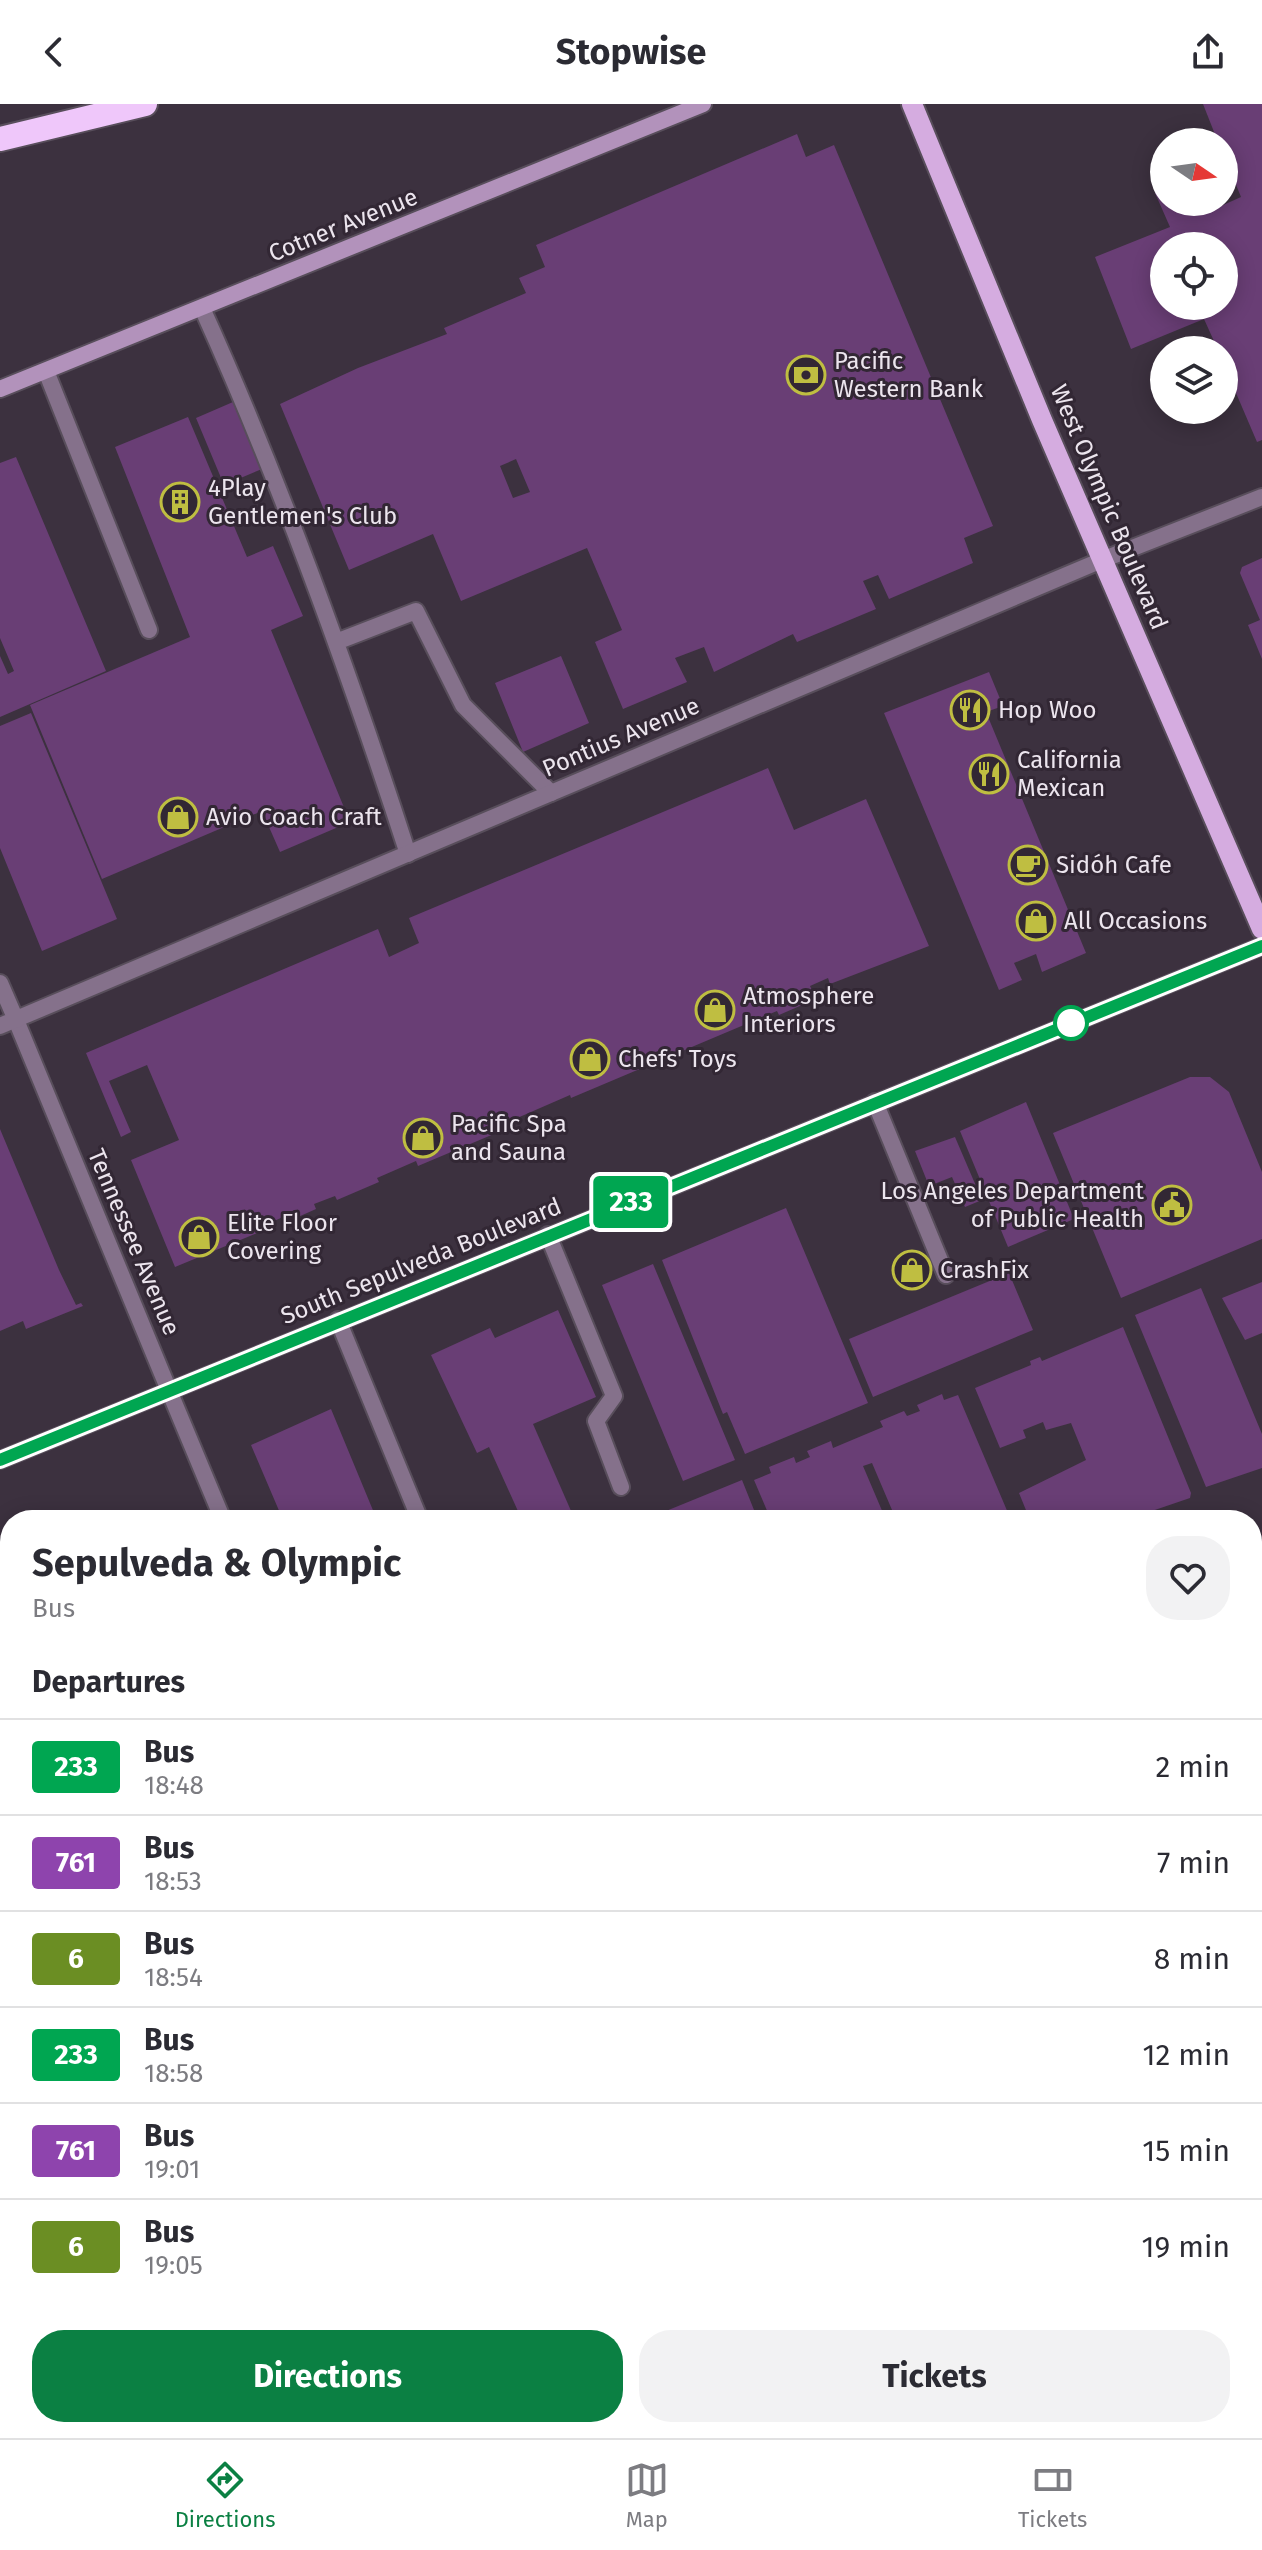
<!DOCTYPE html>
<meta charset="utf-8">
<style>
:root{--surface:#fff;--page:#f2f2f3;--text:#2b2b33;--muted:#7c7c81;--line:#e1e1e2;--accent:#0b8043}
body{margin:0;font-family:"Fira Sans",sans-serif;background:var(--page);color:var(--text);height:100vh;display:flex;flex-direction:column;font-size:30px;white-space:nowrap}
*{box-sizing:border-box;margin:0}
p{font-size:26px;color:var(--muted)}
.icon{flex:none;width:44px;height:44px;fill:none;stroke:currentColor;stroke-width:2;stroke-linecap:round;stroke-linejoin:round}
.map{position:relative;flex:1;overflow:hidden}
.side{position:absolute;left:0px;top:1406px;width:1262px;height:928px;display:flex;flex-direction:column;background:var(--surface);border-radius:32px 32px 0 0;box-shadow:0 4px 20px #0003}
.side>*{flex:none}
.badge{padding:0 16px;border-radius:6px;font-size:28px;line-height:52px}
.needle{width:52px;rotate:103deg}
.fabs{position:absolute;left:1150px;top:24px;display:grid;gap:16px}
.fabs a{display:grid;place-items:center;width:88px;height:88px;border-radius:50%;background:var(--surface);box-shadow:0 4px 20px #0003;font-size:40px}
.map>.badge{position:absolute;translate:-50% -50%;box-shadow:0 0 0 4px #fff}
h2{padding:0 32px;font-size:30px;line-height:72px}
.round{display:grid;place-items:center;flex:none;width:84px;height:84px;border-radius:32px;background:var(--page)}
.overview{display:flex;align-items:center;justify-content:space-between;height:136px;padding:0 32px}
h1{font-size:38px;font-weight:700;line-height:60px}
.cta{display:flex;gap:16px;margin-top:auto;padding:16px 32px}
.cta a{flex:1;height:92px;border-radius:32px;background:var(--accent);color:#fff;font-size:32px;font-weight:700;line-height:92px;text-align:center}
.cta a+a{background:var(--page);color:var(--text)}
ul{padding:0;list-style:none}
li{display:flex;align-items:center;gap:24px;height:96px;padding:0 32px;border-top:2px solid var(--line)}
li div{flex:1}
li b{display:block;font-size:30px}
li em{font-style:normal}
li .badge{min-width:88px;font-weight:700;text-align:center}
header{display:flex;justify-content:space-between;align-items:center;height:104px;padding:0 32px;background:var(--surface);font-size:36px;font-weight:700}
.dock{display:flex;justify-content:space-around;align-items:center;height:112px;border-top:2px solid var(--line);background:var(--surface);font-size:22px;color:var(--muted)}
.dock a{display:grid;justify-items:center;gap:4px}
.dock .active{color:var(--accent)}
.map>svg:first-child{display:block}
.building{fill:#693e75;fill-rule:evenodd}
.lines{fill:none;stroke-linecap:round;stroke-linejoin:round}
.service-casing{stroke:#584e5b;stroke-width:20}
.minor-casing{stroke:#584e5b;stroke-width:20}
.secondary-casing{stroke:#584e5b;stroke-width:20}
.primary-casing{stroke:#584e5b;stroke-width:24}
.motorway-casing{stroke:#584e5b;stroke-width:28}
.service{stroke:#85718b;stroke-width:16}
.minor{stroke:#85718b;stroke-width:16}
.secondary{stroke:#b292bb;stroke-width:16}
.primary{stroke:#d5ace0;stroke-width:20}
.motorway{stroke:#efc7fa;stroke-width:24}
.line-casing{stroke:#fff;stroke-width:18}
.line{stroke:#00a651;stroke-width:12}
.stop-dot{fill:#fff;stroke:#00a651;stroke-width:4}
.labels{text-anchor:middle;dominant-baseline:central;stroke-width:6;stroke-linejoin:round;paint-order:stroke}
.street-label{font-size:24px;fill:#ece5ee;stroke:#322734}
.poi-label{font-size:24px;fill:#ece5ee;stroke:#322734;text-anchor:start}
</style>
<header><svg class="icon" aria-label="back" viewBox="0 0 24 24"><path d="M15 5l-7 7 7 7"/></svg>Stopwise<svg class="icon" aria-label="share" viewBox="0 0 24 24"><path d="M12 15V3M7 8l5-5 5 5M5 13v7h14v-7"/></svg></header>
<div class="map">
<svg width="1262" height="2334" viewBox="0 0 1262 2334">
<rect width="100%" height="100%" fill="#3c313f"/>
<path class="building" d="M1203,0h59v336l-5,2 -33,-77v-15h-6l-14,-31 -73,30 -36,-92 75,-30 -15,-34 9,-4v13h44l4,8 29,-13 -17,-42v-13h-6zM1164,142h60v60h-60z
M797,30l9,23 28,-12 159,381 -29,12 9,25 -84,36 -11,-24 -15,6 13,28 -79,33 -4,-8 -79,38 -10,-25 -29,11 12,24 -64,27 -28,-67 27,-12 -35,-82 -126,53 -28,-67 -84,36 -69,-166 78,-36 89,-34 -3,-6 82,-35 -7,-15 26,-11 -9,-22zM516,355l14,33 -17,6 -13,-32z
M233,298l29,67 -38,16 -28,-67z
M188,313l59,140 26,-11 30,70 -32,14 79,192 -70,30 -18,-41 -160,68 -72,-174 160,-68 -75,-190z
M16,353l90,214 -106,46v-61l8,18 6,-3 -14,-33v-175z
M1262,454v101l-14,-34 12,-5 -20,-47 2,-6z
M561,552l28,67 -66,29 -28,-69z
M989,568l14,34 -17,6 100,241 -44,19 -6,-18 -22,9 8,17 -23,10 -115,-277z
M31,609l86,206 -75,32 -42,-103v-122z
M768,664l26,62 72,-31 63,147 -99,38 -2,-6 -18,8 6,13 -37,16 -2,-4 -206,87 -1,-3 -71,31 2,5 -83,35 -2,-5 -39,17 2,4 -42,18 -2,-4 -21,8 2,5 -18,8 -2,-6 -24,11 2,4 -99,41 -44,-107 48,-20 -32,-75 -38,16 22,51 -10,5 -35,-84 292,-124 11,28 30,-14 -10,-25z
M1190,973h20l19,15 33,80v67l-141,59 -68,-165z
M1026,998l48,117 -66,28 -48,-116z
M0,1025l59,141 17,35 5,-2 2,3 -57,23 -3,-8 -23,10z
M955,1033l27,63 -17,7 -13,-30 -23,9 -14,-35z
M786,1104l82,195 -123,51 -18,-42 -4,2 -61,-154z
M653,1160l82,196 -52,21 -81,-196z
M1009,1169l24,57 -160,67 -24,-58z
M1262,1178v51l-17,7 -23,-42z
M1201,1184l61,146v34l-56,19 -71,-172z
M558,1206l38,87 -63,27 42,96h-53l-33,-73 -12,6 -46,-98 59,-27 5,10z
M1123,1223l68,166 -1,5 -44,15 1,3 -8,4h-109l-11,-27 67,-33 -15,-37 -25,7 -3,-8 -20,8 3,8 -26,10 -25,-60 56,-23 -1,-4 10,-4 2,4z
M942,1290l2,6 14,-5 53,125h-100l-3,-8 -13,5 -23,-54 -9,3 23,54h-115l-17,-40 17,-7 -2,-6 25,-10 2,6 14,-6 -3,-6 24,-10 2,7 50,-21 -3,-6 24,-10 3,5 13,-5 -3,-6z
M331,1305l46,111h-94l-32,-75z
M742,1376l16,40h-88l-4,-9z
M10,1467v181l-10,4v-181z
M1252,1546l10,24v161l-6,3 -4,-11z
M10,1697v53l-10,4 10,23v129l-5,2 -5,-12v-194z
M1262,1838v120l-10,-24v-92z
M10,2052v203l-10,4v-203z
M1252,2226l10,23v38l-10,4z
M4,2285l6,15v19l-10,4v-36z
M103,2324h40l5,10h-69z
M173,2324h70l2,4 -4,2 2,4h-66z
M276,2324h70l4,10h-70z
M906,2324h45l-16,7 1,3h-55z
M953,2324h87l4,10h-86z
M1067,2324h71l4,8 -71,2z"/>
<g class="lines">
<defs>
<path id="service" d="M202,204c80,177 146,361 206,546
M46,267l103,259
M336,538l80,-31 47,94 88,88
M16,916l152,368
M875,998l71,173
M548,1131l66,161 -18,25 25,66
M338,1216l82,200"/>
<path id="minor" d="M0,879l16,37
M0,922l1102,-466 160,-63
M168,1284l55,132
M1252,1447l10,-4
M0,1967l10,-4
M1252,2066l10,-4
M610,2334l23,-10"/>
<path id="secondary" d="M0,285l703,-285
M0,1356l1262,-514"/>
<path id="primary" d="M912,0l130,316 220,509"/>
<path id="motorway" d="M0,35l145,-35"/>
</defs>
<use href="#service" class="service-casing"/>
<use href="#minor" class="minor-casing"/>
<use href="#secondary" class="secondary-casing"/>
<use href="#primary" class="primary-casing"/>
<use href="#motorway" class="motorway-casing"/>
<use href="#service" class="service"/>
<use href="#minor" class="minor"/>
<use href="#secondary" class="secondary"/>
<use href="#primary" class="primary"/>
<use href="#motorway" class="motorway"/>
</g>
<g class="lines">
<defs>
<path id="line" d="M0,1356l1262,-514"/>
</defs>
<use href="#line" class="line-casing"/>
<use href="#line" class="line"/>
</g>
<defs>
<symbol id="bank-ring" viewBox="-11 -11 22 22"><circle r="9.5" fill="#322734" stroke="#bfbe41" stroke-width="1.5"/><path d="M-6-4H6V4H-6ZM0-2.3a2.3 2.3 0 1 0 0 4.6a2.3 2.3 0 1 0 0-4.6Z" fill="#bfbe41"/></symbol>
<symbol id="building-ring" viewBox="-11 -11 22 22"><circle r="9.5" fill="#322734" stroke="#bfbe41" stroke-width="1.5"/><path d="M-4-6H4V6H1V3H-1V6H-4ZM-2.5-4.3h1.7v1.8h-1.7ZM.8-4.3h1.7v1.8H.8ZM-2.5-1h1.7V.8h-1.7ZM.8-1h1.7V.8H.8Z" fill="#bfbe41"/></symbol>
<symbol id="restaurant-ring" viewBox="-11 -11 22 22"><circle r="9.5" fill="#322734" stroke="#bfbe41" stroke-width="1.5"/><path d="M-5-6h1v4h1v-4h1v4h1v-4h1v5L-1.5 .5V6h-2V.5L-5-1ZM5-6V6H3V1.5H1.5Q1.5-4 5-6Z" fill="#bfbe41"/></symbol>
<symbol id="shop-ring" viewBox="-11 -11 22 22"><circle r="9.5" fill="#322734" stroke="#bfbe41" stroke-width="1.5"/><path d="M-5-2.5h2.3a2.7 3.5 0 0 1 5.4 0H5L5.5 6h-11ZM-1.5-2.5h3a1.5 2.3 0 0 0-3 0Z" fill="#bfbe41"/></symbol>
<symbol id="cafe-ring" viewBox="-11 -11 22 22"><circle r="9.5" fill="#322734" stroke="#bfbe41" stroke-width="1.5"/><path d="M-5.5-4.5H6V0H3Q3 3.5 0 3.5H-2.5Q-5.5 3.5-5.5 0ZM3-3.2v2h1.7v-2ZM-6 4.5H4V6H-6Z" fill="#bfbe41"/></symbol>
<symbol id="civic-ring" viewBox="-11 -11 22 22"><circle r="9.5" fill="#322734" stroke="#bfbe41" stroke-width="1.5"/><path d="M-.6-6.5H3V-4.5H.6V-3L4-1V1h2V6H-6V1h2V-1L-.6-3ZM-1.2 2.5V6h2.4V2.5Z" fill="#bfbe41"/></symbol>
</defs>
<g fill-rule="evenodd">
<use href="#bank-ring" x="784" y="249" width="44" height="44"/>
<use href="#building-ring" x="158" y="376" width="44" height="44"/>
<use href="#restaurant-ring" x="948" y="584" width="44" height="44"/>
<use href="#restaurant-ring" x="967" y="648" width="44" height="44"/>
<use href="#shop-ring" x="156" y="691" width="44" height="44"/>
<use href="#cafe-ring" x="1006" y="739" width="44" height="44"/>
<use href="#shop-ring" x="1014" y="795" width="44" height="44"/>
<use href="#shop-ring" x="693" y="884" width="44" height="44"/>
<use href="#shop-ring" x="568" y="933" width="44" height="44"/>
<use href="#shop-ring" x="401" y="1012" width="44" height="44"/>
<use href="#civic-ring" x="1150" y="1079" width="44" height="44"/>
<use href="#shop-ring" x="177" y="1111" width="44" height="44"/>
<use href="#shop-ring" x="890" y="1144" width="44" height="44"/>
</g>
<circle class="stop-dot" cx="1071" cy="919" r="16"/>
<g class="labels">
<g class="street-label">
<text transform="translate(343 121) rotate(-22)">Cotner Avenue</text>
<text transform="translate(1109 403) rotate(67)">West Olympic Boulevard</text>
<text transform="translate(621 633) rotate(-23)">Pontius Avenue</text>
<text transform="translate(134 1138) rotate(67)">Tennessee Avenue</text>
<text transform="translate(421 1157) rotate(-22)">South Sepulveda Boulevard</text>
</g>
<g class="poi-label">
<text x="834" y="257">Pacific<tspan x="834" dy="28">Western Bank</tspan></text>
<text x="208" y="384">4Play<tspan x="208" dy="28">Gentlemen's Club</tspan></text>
<text x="998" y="606">Hop Woo</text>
<text x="1017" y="656">California<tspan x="1017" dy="28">Mexican</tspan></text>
<text x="206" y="713">Avio Coach Craft</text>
<text x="1056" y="761">Sidóh Cafe</text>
<text x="1064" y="817">All Occasions</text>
<text x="743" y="892">Atmosphere<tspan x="743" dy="28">Interiors</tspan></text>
<text x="618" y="955">Chefs' Toys</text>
<text x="451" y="1020">Pacific Spa<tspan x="451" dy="28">and Sauna</tspan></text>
<text x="1144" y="1087" text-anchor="end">Los Angeles Department<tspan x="1144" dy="28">of Public Health</tspan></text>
<text x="227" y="1119">Elite Floor<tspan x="227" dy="28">Covering</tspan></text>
<text x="940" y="1166">CrashFix</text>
</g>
</g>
</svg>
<div class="fabs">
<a><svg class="needle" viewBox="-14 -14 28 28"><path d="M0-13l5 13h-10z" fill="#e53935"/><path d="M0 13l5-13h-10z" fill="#7c7c81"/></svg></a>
<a><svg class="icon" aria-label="locate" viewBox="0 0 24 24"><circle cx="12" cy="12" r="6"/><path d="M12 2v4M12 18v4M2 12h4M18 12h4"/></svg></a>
<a><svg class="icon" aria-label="layers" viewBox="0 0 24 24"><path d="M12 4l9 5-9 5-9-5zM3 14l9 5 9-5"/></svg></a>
</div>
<b class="badge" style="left:631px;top:1098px;background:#00a651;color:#fff">233</b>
<section class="side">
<div class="overview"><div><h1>Sepulveda &amp; Olympic</h1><p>Bus</p></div><a class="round"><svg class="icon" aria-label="heart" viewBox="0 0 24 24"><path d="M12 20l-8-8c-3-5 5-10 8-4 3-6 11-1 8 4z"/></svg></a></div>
<h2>Departures</h2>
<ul>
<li><span class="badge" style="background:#00a651;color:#fff">233</span><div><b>Bus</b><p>18:48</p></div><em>2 min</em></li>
<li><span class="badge" style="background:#8e44ad;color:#fff">761</span><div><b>Bus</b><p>18:53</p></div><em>7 min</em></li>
<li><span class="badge" style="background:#6b8e23;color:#fff">6</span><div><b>Bus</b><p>18:54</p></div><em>8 min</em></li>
<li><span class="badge" style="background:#00a651;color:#fff">233</span><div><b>Bus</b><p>18:58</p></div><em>12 min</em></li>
<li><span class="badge" style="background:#8e44ad;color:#fff">761</span><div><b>Bus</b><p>19:01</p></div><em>15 min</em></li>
<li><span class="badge" style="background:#6b8e23;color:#fff">6</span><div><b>Bus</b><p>19:05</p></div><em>19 min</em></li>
</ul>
<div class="cta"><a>Directions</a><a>Tickets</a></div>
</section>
</div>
<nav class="dock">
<a class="active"><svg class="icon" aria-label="directions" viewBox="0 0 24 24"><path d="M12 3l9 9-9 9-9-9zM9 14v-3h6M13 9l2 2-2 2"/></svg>Directions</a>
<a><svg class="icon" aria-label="map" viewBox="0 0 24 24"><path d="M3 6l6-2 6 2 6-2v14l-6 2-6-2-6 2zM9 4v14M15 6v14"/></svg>Map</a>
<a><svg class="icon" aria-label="tickets" viewBox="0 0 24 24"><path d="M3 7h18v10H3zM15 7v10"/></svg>Tickets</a>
</nav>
